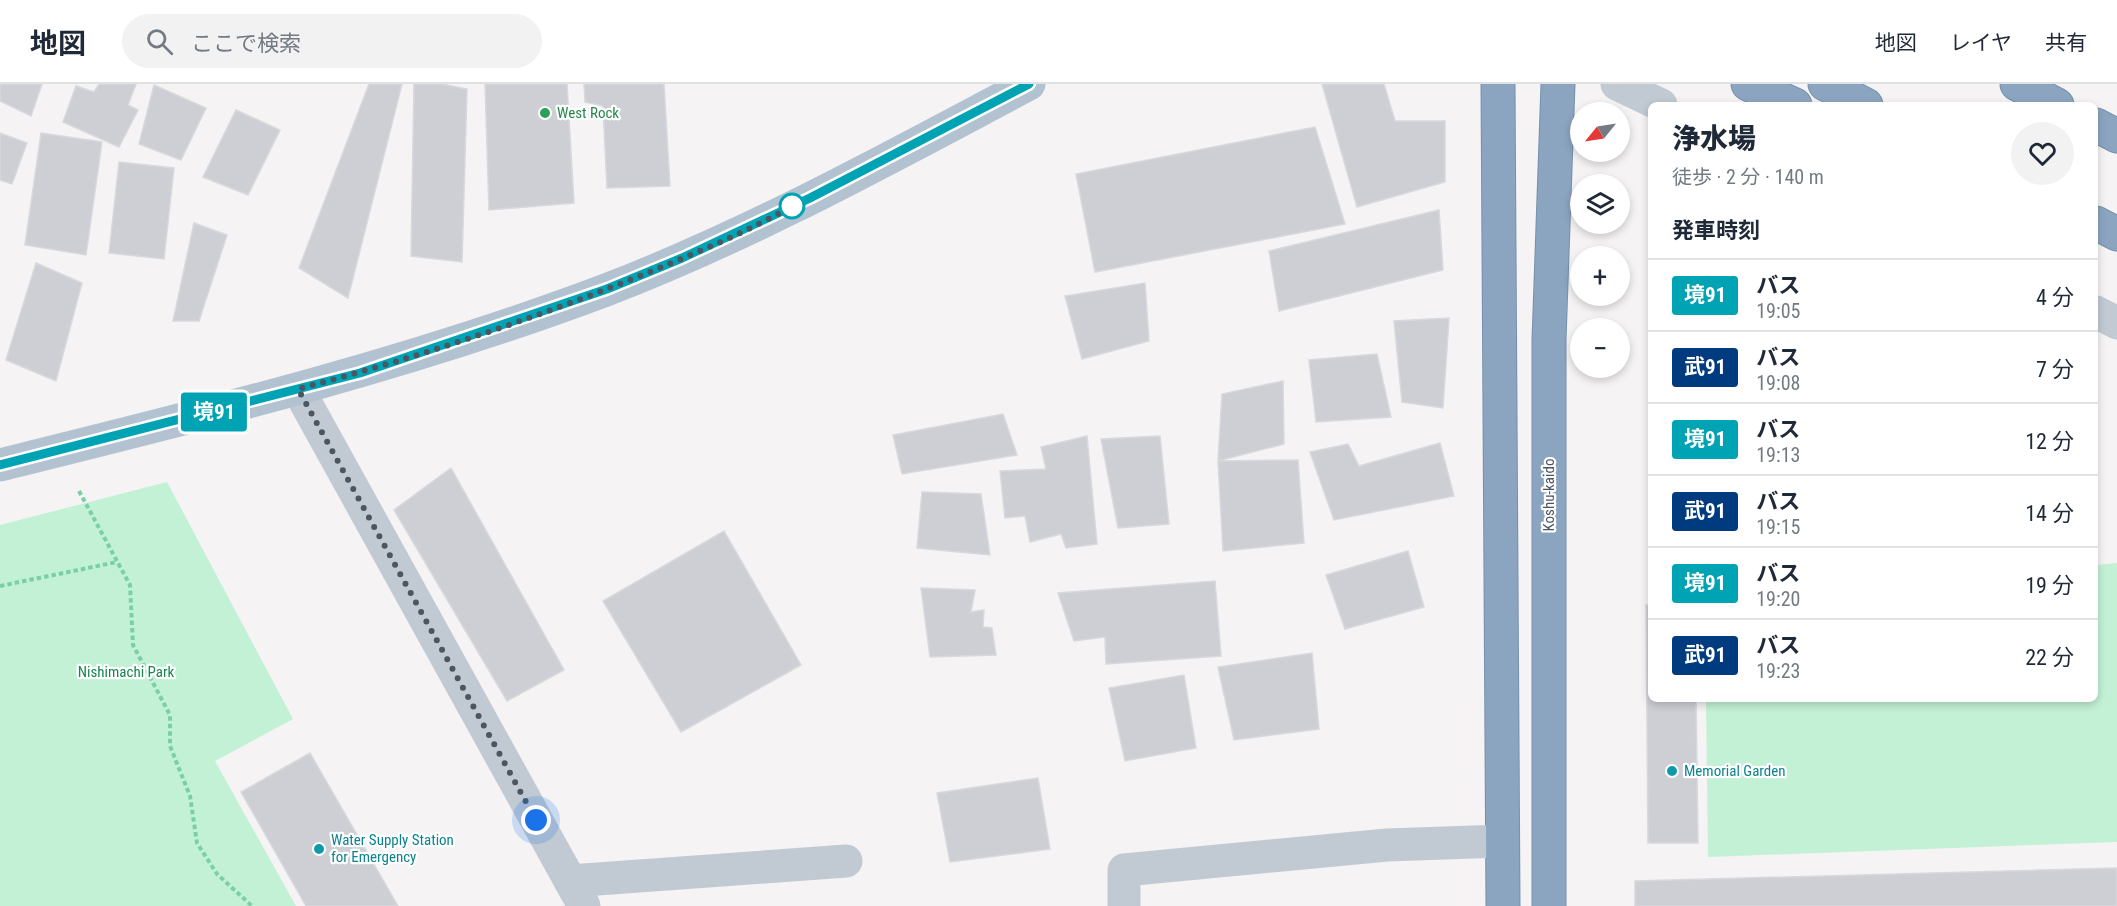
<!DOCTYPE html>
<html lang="ja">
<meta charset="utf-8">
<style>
:root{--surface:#fff;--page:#f2f2f3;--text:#1f2937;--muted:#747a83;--line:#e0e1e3}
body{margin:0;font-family:"Roboto Condensed","Noto Sans JP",sans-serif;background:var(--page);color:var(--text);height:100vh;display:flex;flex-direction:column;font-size:22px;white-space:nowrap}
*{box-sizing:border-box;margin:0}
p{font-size:20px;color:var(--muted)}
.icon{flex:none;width:33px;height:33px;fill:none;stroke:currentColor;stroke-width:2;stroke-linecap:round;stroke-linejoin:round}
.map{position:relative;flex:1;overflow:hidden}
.sheet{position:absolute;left:1648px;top:18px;width:450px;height:600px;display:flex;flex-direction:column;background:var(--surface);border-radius:9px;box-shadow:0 3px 9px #0003}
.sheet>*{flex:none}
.badge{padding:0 12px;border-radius:4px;font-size:21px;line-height:39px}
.needle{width:39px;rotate:240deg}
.fabs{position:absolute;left:1570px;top:18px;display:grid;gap:12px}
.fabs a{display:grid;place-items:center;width:60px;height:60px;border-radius:50%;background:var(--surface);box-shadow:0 3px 9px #0003;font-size:30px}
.you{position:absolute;width:30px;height:30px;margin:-15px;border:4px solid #fff;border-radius:50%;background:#1a73e8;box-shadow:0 0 0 9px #1a73e833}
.map>.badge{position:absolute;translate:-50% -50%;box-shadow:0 0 0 3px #fff}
h2{padding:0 24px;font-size:22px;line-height:54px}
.round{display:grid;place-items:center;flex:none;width:63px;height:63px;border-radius:32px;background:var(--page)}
.headline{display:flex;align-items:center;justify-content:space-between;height:102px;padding:0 24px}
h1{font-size:28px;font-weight:800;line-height:45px}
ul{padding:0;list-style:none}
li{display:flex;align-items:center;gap:18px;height:72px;padding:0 24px;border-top:2px solid var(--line)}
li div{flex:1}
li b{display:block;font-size:22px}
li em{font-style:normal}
li .badge{min-width:66px;font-weight:700;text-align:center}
header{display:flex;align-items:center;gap:36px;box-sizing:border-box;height:84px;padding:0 30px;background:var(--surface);border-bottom:2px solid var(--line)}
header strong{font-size:28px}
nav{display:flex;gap:33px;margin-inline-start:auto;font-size:21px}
.search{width:420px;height:54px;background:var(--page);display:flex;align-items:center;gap:15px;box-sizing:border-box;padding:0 21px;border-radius:33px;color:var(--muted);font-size:22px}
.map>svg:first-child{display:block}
.green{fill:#c3f1d5}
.building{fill:#cdcfd5;stroke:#d7d9de;stroke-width:1.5}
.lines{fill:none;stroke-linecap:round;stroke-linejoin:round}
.highway-casing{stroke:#7690ad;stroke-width:35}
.path{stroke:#7ad0a6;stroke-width:4;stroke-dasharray:4.5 3;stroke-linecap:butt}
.minor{stroke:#c1cad2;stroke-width:33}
.major{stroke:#b3c2d1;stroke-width:33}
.highway{stroke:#8ba5c1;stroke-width:33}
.line-casing{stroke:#fff;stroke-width:14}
.line{stroke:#00a3b4;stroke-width:9}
.walk{stroke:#4a5661;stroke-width:6;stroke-dasharray:0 10.8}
.leisure-dot{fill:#2e9e5b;stroke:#fff;stroke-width:2}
.stop-dot{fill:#fff;stroke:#00a3b4;stroke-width:3}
.culture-dot{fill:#0f9aa8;stroke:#fff;stroke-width:2}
.labels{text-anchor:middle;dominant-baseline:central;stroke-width:4.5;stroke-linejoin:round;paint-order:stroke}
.leisure-label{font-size:15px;fill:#27864d;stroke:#fff;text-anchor:start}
.street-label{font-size:15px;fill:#4a5661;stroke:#fff}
.park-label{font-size:15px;fill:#17864f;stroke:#fff}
.culture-label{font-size:15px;fill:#0d838f;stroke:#fff;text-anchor:start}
</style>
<header>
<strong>地図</strong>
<div class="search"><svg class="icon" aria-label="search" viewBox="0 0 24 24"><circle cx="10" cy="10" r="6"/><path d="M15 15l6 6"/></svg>ここで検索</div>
<nav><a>地図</a><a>レイヤ</a><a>共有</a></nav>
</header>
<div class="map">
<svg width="2117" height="822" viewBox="0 0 2117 822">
<rect width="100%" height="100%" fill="#f5f3f3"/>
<path class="green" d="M167,398l126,237 -78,42 81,145h-296v-381z
M2117,479v279l-409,15 -2,-158h390v-134z"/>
<path class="building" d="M0,0h42l-11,32 -31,-15z
M99,0h37l-8,21 10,5 -19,37 -56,-25 13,-36 18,6z
M369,0h33l-54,214 -49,-30z
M414,0h28l25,5 -5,173 -51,-6z
M485,0h82l7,119 -85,7z
M584,0h80l6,102 -63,2 -4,-82 -18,-4z
M1322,0h62l11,37h50v61l-88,25z
M154,1l52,23 -25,52 -42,-16z
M236,26l44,20 -32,65 -45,-18z
M1315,43l30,97 -250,48 -19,-98z
M0,49l27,10 -15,41 -12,-4z
M41,49l61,9 -16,113 -61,-10z
M119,78l55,6 -10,91 -55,-6z
M1439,126l4,60 -164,41 -10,-60z
M194,139l33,12 -28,86h-26z
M36,179l46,20 -26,98 -50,-21z
M1145,199l4,58 -67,18 -17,-63z
M1449,234l-6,90 -41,-6 -8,-81z
M1377,270l14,63 -75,5 -7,-62z
M1283,297l1,63 -66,17 4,-67z
M1003,330l14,41 -115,19 -9,-39z
M1087,352l10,108 -31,4 -5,-14 -31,8 -5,-26 -20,2 -5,-47 46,-2 -5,-22z
M1160,352l9,88 -51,4 -17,-89z
M1440,359l14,53 -120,24 -24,-68 38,-8 11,22z
M1298,376l6,83 -81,8 -5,-90z
M451,384l113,202 -57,31 -113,-191z
M922,408l59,2 9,61 -73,-7z
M724,447l77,134 -120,67 -78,-131z
M1408,467l16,56 -79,22 -19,-54z
M1215,497l6,75 -115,8 -1,-27 -31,4 -16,-48z
M921,504l54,2 -4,22 13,-2 -1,17 9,1 4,27 -66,2z
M1646,521h6v94h44l2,144h-50z
M1312,569l7,76 -85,11 -16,-73z
M1184,591l12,73 -71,13 -16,-73z
M310,669l88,153h-92l-65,-114z
M1038,694l12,71 -100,13 -13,-69z
M2117,784v38h-482v-25z"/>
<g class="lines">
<defs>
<path id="highway" d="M1498,0l5,822
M1748,0l47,21
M1825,0l41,21
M2017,0l40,21
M2096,41l21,11
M2096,139l21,11
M1549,822v-566l9,-256"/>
</defs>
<use href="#highway" class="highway-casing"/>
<path class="path" d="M79,407l51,94 3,60 37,70v31l20,50 7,47 20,31 35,32
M0,502l117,-24"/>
<path class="minor" d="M1617,0l44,21
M2096,228l21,11
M298,305l286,517
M570,797l276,-20
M1124,822v-36l263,-25 115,-4"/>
<path class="major" d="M0,381c206,-51 407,-100 606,-175 146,-56 285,-133 423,-206"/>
<use href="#highway" class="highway"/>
</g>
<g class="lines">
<defs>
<path id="line" d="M0,381l360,-92 247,-84 75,-31 128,-60 219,-114"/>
</defs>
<use href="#line" class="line-casing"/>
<use href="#line" class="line"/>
<path class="walk" d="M536,736l-238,-431c118,-31 236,-70 349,-116 49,-20 100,-41 145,-67"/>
</g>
<circle class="leisure-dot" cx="545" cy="29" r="6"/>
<circle class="stop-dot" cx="792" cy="122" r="12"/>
<g class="culture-dot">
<circle cx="1672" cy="687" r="6"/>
<circle cx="319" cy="765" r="6"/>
</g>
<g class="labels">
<g class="leisure-label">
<text x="557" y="29">West Rock</text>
</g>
<g class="street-label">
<text transform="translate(1549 411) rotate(-90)">Koshu-kaido</text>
</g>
<g class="park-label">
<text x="126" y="588">Nishimachi Park</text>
</g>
<g class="culture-label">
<text x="1684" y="687">Memorial Garden</text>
<text x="331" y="756">Water Supply Station<tspan x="331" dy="17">for Emergency</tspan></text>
</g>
</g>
</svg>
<div class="fabs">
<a><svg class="needle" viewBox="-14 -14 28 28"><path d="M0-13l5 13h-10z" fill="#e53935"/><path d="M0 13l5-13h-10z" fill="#747a83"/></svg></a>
<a><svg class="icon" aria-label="layers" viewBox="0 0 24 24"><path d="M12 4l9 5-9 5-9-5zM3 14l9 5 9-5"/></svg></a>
<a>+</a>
<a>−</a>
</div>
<div class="you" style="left:536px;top:736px"></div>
<b class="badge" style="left:214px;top:328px;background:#00a3b4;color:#fff">境91</b>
<section class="sheet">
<div class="headline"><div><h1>浄水場</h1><p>徒歩 · 2 分 · 140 m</p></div><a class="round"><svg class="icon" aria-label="heart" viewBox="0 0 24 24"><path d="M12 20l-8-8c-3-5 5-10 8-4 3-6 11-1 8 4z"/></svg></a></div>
<h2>発車時刻</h2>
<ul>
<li><span class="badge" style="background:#00a3b4;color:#fff">境91</span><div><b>バス</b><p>19:05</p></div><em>4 分</em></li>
<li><span class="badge" style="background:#003b80;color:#fff">武91</span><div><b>バス</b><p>19:08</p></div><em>7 分</em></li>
<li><span class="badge" style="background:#00a3b4;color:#fff">境91</span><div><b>バス</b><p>19:13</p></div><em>12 分</em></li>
<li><span class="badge" style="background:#003b80;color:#fff">武91</span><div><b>バス</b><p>19:15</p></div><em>14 分</em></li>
<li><span class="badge" style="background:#00a3b4;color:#fff">境91</span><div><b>バス</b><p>19:20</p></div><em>19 分</em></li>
<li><span class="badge" style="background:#003b80;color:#fff">武91</span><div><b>バス</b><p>19:23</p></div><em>22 分</em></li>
</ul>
</section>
</div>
